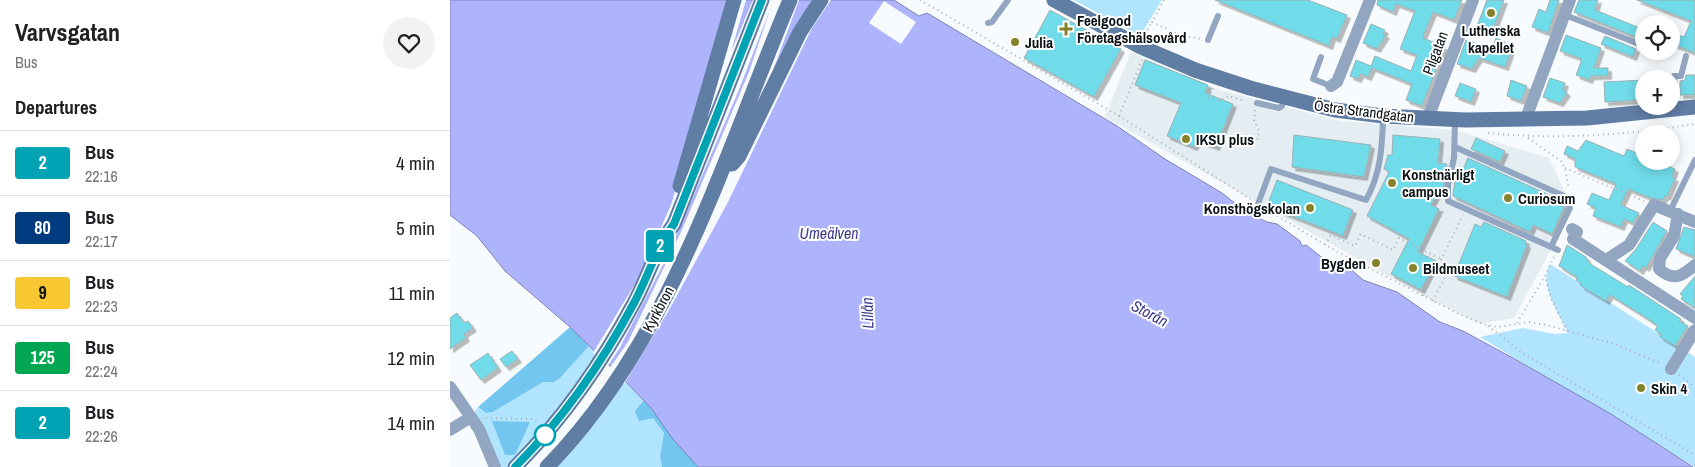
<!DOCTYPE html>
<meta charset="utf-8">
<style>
:root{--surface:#fff;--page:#f2f2f2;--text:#202124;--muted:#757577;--line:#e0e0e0}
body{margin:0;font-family:"Archivo Narrow",sans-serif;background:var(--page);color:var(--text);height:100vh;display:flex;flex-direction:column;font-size:19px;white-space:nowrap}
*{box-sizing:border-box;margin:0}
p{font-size:16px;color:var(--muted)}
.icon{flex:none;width:28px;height:28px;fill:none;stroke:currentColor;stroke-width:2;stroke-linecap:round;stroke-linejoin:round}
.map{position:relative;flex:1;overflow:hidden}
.panel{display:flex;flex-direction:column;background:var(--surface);width:450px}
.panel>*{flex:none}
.badge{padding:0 10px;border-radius:4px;font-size:18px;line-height:32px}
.tools{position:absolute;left:1185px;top:15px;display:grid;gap:10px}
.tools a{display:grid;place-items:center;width:45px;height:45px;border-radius:50%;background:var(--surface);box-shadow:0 2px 12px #0003;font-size:25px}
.map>.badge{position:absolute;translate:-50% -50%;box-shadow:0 0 0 2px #fff}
h2{padding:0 15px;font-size:19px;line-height:45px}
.round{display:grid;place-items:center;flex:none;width:52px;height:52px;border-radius:26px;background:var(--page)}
.summary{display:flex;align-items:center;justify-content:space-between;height:85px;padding:0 15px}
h1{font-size:24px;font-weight:700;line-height:38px}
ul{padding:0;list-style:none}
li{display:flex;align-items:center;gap:15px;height:65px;padding:0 15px;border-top:1px solid var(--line)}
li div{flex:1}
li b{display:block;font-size:19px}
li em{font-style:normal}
li .badge{min-width:55px;font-weight:700;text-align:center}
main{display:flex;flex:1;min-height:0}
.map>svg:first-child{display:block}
.built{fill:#e3edf2}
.green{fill:#b1e4ff}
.forest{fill:#72c6ef}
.water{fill:#aeb4fb;stroke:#7d83b6}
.pier{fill:#f8fbfd}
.building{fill:#70dbe9;stroke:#9bb0b3;filter:url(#shadow)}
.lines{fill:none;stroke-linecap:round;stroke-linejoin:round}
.path{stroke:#aaaeb0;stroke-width:2;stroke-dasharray:1 4;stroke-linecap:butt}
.lane{stroke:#92a6c1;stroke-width:6}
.street{stroke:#92a6c1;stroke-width:12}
.secondary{stroke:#607da4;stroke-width:15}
.line-casing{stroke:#fff;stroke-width:11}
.line{stroke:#00a3b4;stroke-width:8}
.poi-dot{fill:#84832c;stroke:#fff;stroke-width:2}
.stop-dot{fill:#fff;stroke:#00a3b4;stroke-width:2.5}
.labels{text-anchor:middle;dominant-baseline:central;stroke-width:4;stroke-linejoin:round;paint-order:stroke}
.poi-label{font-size:15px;font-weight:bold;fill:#0b1115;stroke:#fff;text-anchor:start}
.street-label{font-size:15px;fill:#0b1115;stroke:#fff}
.water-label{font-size:16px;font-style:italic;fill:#3e3c8d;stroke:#fff}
</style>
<main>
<section class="panel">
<div class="summary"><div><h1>Varvsgatan</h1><p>Bus</p></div><a class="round"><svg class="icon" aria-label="heart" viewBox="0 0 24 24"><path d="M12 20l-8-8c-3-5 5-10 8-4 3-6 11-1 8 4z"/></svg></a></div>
<h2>Departures</h2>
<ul>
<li><span class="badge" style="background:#00a3b4;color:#fff">2</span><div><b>Bus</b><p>22:16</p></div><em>4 min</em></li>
<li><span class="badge" style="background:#003b80;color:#fff">80</span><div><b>Bus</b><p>22:17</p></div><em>5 min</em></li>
<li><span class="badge" style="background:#f7c832;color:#111">9</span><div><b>Bus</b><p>22:23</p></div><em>11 min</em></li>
<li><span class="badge" style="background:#00a651;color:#fff">125</span><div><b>Bus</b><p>22:24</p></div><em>12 min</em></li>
<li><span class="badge" style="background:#00a3b4;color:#fff">2</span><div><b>Bus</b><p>22:26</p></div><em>14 min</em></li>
</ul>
</section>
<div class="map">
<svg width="1245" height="467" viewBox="0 0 1245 467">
<defs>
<filter id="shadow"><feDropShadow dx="3.5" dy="3.5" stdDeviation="0" flood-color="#0004"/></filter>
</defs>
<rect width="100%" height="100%" fill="#f8fbfd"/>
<path class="built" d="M681,52l85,37 125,32 114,9 94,28 24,51 -59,109 -35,6 -59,-30 -315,-177z"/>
<path class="green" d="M624,0h88l-22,36z
M1100,264l145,93v110l-215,-130 43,-9 32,6 13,-1c-9,-20 -30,-48 -18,-69z
M139,346l13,12 -87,109h-21l-23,-50 7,-10 8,6 7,-1 50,-30h11l6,-4z
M169,376l25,24 -9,11 18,7 11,15 -4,23 2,11h-115z"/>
<path class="forest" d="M120,327l19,19 -29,32 -6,4h-11l-50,30 -7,1 -8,-6z
M194,400l54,67h-36l-2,-11 4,-23 -11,-15 -14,3 -4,-10z
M42,421l38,1 -15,33h-10z"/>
<path class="water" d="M0,0h444l25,16 8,-3 190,113 48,33 57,34 24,19 21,10 10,2 23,17 2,5 4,-1 18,14 21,5 18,16 34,12 43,30 23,9 50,27 98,56 82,53h-995l-26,-29 -21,-30 -22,-23 -59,-58 -65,-56 -28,-35 -27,-21z"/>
<path class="pier" d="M282,0h14l-15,52 22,-52h46l-27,73 46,-73h13l-19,28 -85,176 -58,106 -45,74 -15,-15 19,-27 53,-110 68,-160 22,-65 -33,85 -71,165 -48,92 -12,18 -14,-14 45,-74 33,-74z
M434,1l32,21 -15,22 -32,-21z"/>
<path class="building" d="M765,0h93l39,15 -10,24 -5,-2 -3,9z
M928,0h84l-8,20 -21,-8 -9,22 -1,4 22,9 -23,59 -16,-6 6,-16 -40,-16 -4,9 -8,-3 -2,5 -8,-3 6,-16 15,6 4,-10 36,15 6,-16 -17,-6 15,-38 -19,-7 -3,8 -16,-7z
M1037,0h17l-12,32 -15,-6z
M1100,0h9l-11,33 -16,-6 7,-18 7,3z
M1129,0h19l-3,10 45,18 -4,9 -62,-25z
M1187,0h58v53l-23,-9 3,-10 9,3 7,-16z
M600,10l71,39 -27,48 -70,-39z
M921,24l14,6 -2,4 3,1 -9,14 -14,-6z
M1116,35l35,13 -7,20h14v8h-17l-2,4 -13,-5 6,-16 -22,-8z
M1155,36l31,13 -3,8 -32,-13z
M1046,38l9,4 -2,5 8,3 -6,17 -26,-9 -7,11 -15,-5 9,-24 26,9z
M695,60l63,25 -3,8 28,11 -17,43 -19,-7 -3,7 -27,-11 14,-33 -46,-18z
M1236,75h9v20h-15v-14l5,-1z
M1100,78l15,5 -2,6 4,4 -7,10 -17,-6z
M1061,80l16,6 -6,15 -14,-5z
M1194,80v20l-39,2 -1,-20z
M1010,83l16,6 -5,13 -16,-6z
M844,135l77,10 -7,32 -72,-10z
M943,135l47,4 -2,24 9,1 -4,27 -4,-1 -8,15 8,4 -21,43 18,9 -15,29 -30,-16 18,-35 -42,-23 22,-44 -5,-3 4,-14h4z
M1026,138l29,13 -5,11 -29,-13z
M1136,140l38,16 3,-7 17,7v5h13l18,8 -3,8 3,1 -8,19 -2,-1 -2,4 -13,-2 -22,-9 -7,16 18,8 -6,10 -9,-4 -3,8 -28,-11 3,-8 -9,-4 5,-11 17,7 7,-16 -41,-17v-8l-11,-5 3,-8 11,5z
M1018,158l92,42 4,8 -12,26 -19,-9 -3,7 -77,-36 3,-25 6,1z
M827,180l76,30 -10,26 -76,-30z
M1034,222l42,19 -1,3 2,1 -20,52 -53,-21 21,-52 6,3z
M1203,222l14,9 -1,2 -20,35 -3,-2 -3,5 -15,-10 11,-12z
M1234,227l11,3v27l-19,-8z
M1117,245l19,12 3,6 39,24 1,-2 52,34 -2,2 9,5 -13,20 -15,-9 1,-3 -6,-4 3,-4 -13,-9 -35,-22 -4,6 -25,-15 1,-2 -6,-4 2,-2 -19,-12z
M1245,276v32l-14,-9 2,-3 -3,-2z
M7,313l7,10 4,-2 5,7 -9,6 2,4 -16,11v-31z
M62,351l6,8 -12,8 -6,-8z
M38,353l10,15 -17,12 -11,-15z"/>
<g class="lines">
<path class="path" d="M470,0l199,116 133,84
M714,0l-12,22 28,13 21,4
M695,34l7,-12
M763,88l-4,10 11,3 8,-5 14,4
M805,110l-1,10 5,10 -2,13
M669,116l23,-56
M1038,133c69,7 139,2 207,-9
M1078,138l33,23 4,7 4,21
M1115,168l79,33
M814,208l72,43 123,63 27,11 12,2 31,-5 17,3 69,19 47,20
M979,239l16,-31
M875,245l6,-10 24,11 6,-12 32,16 6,-12 42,21
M1104,257l-9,19 6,22 17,35
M973,296l40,-81
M983,301l17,-34
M1067,323l28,-47
M1038,326l36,28 171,101
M1229,375l16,12
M36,418l46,1 6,3"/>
<path class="lane" d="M1115,15l79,31
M538,23l4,-1 16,-22
M758,40l10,-24
M1209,51l2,1
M871,57l-8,22 18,7
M807,103l22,5 3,-2 2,-8
M1226,109l-2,-33h7l5,-20
M1005,121l-1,37 -6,27v16l110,49
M1005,147l109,49 6,12 -19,39
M808,204l13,-35 95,31c14,-25 16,-50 17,-79
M1220,211l25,-51"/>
<path class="street" d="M881,86l6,-4 33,-82
M978,118l45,-118
M1076,118l44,-118
M1228,214l-4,22 -14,22 -1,11c15,13 23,7 36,-4
M1122,229l5,3 -4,7 122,79
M1156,260l23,-15 25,-40 41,17
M1221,369l24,-39
M0,387l29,42 16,38
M0,430l21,-13"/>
<path class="secondary" d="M604,0l85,46 56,24 55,18 85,22 48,6 82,4 122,-2 108,-11
M282,164l7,-8 61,-124 21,-32
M230,186l54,-186
M65,467c48,-48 87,-104 119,-164 14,-26 22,-55 40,-79l88,-224
M97,467c125,-128 175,-306 243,-467"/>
</g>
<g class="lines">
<defs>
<path id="line" d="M65,467c48,-48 87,-104 119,-164 14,-26 22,-55 40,-79l88,-224"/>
</defs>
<use href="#line" class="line-casing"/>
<use href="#line" class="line"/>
</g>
<g class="poi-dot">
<circle cx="1041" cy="13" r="5"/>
<path d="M613.5 21.5h5v5h5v5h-5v5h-5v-5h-5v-5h5z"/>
<circle cx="565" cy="42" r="5"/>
<circle cx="736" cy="139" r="5"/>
<circle cx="942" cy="183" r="5"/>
<circle cx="1058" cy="198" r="5"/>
<circle cx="860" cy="208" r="5"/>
<circle cx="926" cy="263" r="5"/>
<circle cx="963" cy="268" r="5"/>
<circle cx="1191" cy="388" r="5"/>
</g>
<circle class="stop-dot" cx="95" cy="435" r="10"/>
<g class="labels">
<g class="poi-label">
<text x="627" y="20">Feelgood<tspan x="627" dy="17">Företagshälsovård</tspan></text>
<text x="1041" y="30" text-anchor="middle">Lutherska<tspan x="1041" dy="17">kapellet</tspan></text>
<text x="575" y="42">Julia</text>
<text x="746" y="139">IKSU plus</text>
<text x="952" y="174">Konstnärligt<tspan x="952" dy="17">campus</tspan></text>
<text x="1068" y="198">Curiosum</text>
<text x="850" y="208" text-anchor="end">Konsthögskolan</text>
<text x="916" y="263" text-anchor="end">Bygden</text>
<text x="973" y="268">Bildmuseet</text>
<text x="1201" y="388">Skin 4</text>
</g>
<g class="street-label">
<text transform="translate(985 53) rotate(-69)">Pilgatan</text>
<text transform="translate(914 111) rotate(7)">Östra Strandgatan</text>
<text transform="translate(208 309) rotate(-62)">Kyrkbron</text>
</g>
<g class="water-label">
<text x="379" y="233">Umeälven</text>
<text transform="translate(417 313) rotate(-92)">Lillån</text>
<text transform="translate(700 313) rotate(28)">Storån</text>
</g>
</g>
</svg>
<div class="tools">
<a><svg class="icon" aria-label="locate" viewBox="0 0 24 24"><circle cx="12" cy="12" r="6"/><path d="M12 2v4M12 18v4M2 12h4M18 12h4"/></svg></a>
<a>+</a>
<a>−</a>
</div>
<b class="badge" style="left:210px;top:246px;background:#00a3b4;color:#fff">2</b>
</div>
</main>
